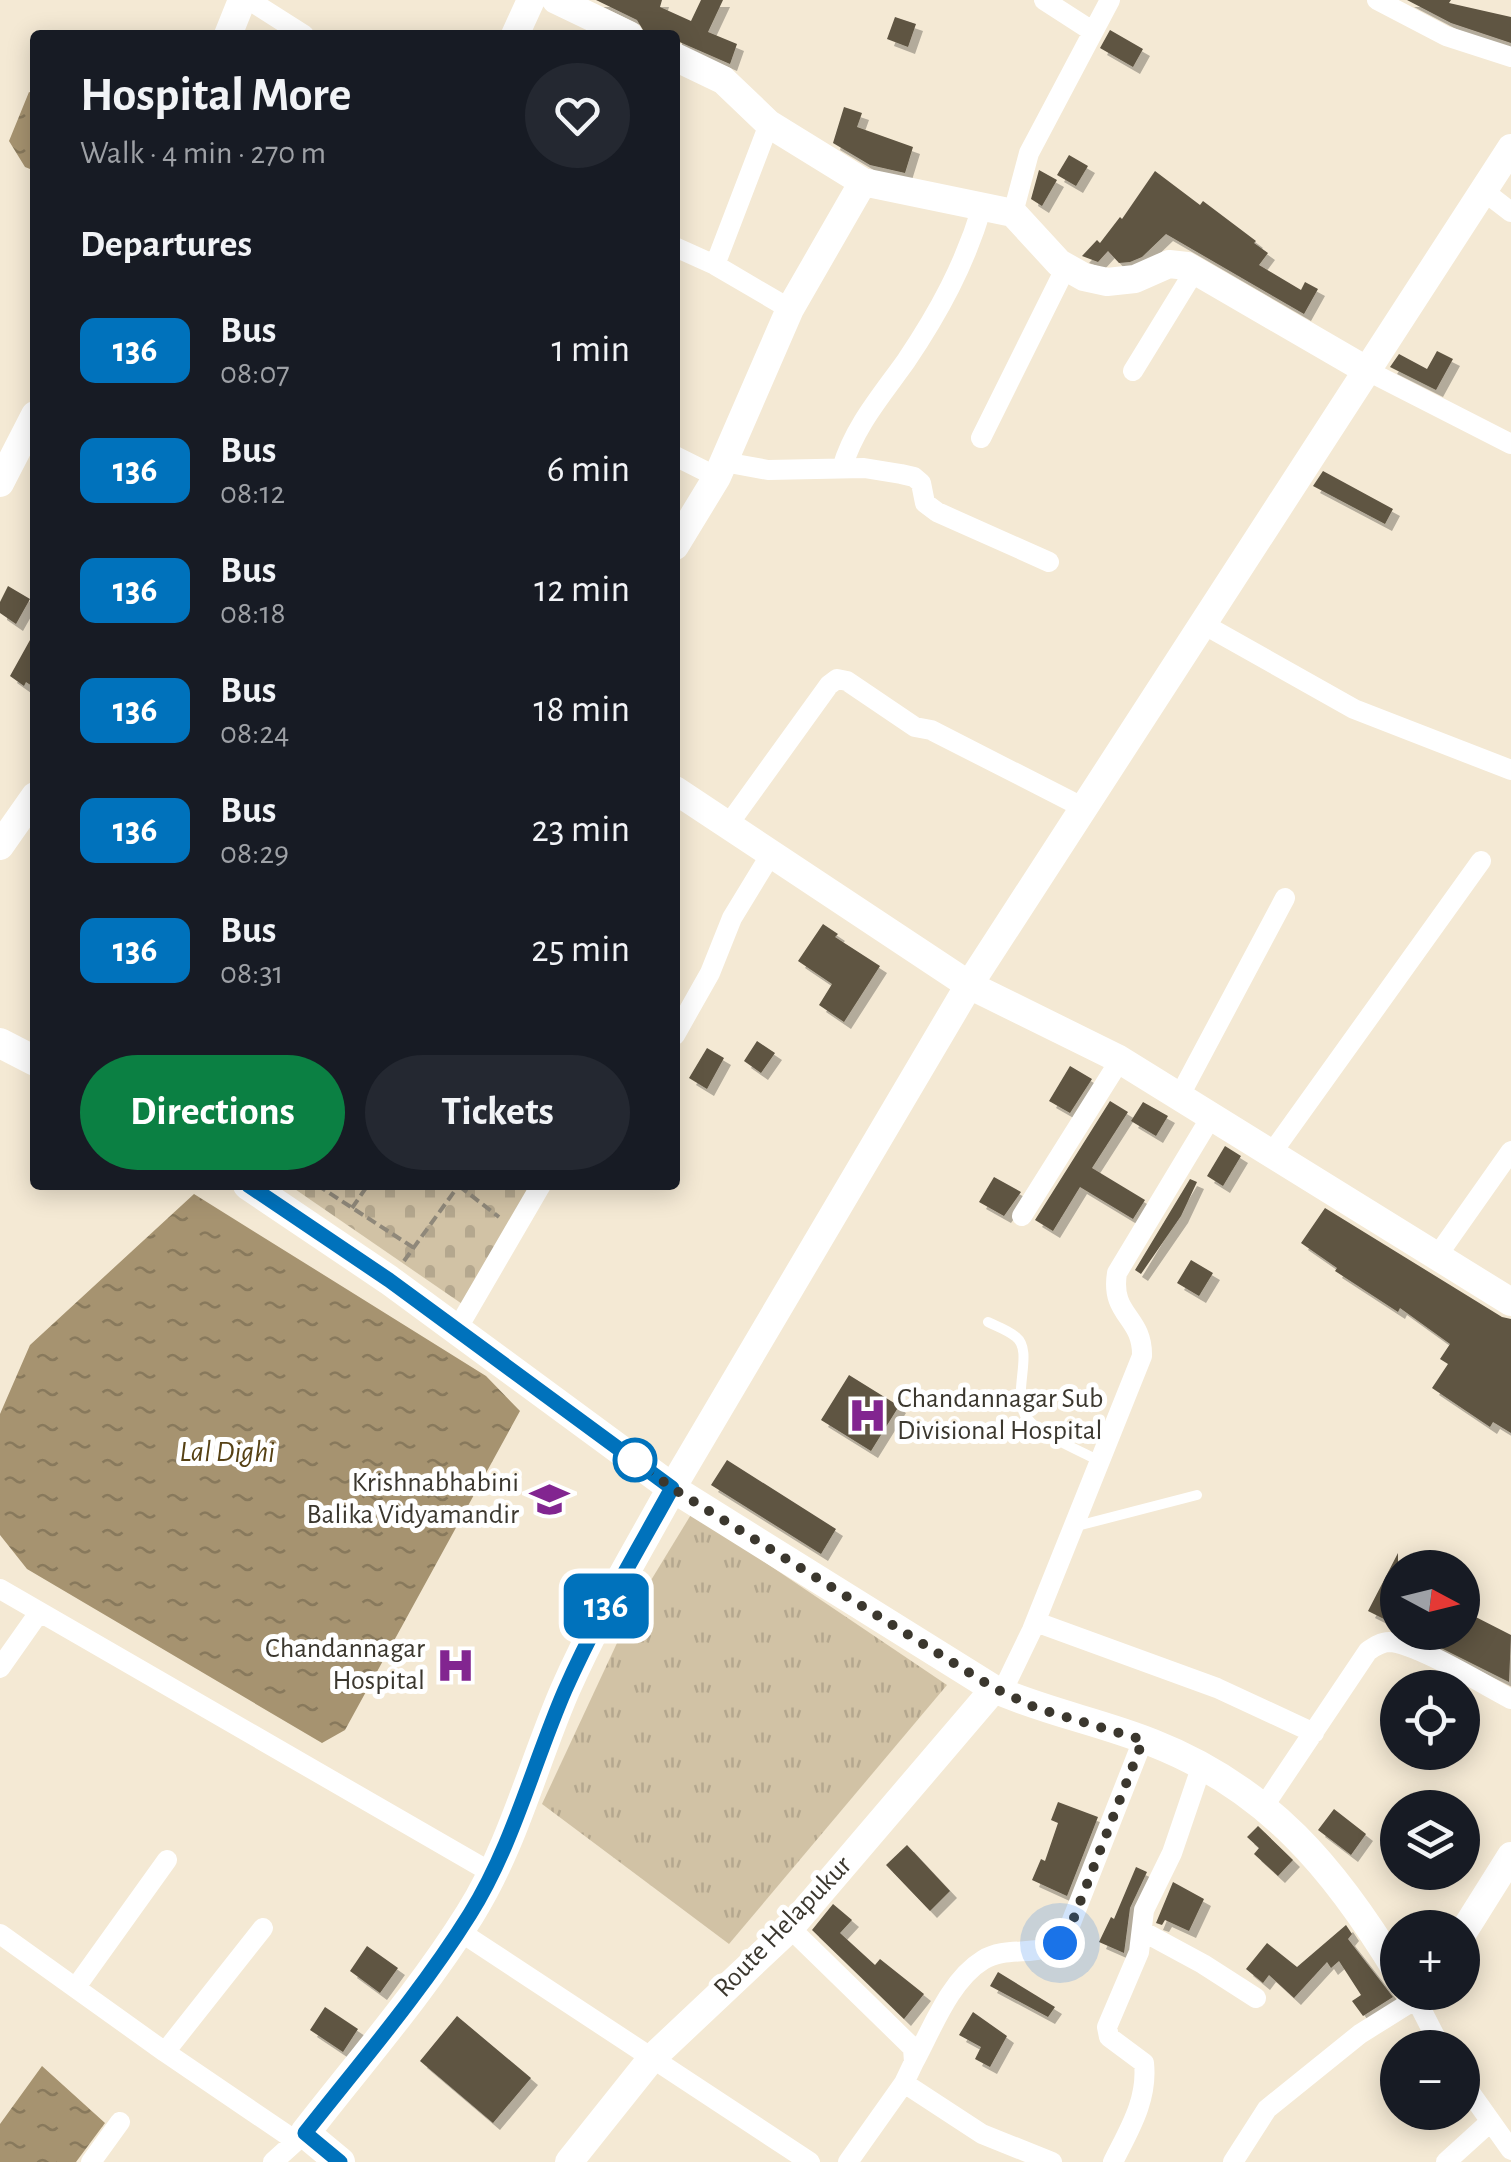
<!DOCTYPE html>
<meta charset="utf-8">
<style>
:root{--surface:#171b24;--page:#242831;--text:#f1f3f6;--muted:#9ea1a6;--accent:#0b8043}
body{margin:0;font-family:"Alegreya Sans",sans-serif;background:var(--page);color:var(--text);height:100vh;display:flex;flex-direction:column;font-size:38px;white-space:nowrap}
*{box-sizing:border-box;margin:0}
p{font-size:32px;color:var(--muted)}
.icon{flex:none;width:55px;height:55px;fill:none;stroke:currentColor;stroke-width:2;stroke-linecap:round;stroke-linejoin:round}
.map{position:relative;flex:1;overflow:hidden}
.sheet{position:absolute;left:30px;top:30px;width:650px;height:1160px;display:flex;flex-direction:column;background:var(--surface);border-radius:10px;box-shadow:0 5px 25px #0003}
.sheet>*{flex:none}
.badge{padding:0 20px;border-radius:15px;font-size:35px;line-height:65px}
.needle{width:65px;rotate:97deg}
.fabs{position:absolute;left:1380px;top:1550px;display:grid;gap:20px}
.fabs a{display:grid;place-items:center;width:100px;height:100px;border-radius:50%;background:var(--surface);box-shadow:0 5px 25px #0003;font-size:50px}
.you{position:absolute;width:50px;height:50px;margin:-25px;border:8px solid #fff;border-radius:50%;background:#1a73e8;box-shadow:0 0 0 15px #1a73e833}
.map>.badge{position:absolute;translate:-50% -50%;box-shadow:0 0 0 5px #fff}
h2{padding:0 50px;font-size:38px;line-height:90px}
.round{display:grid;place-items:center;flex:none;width:105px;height:105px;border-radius:52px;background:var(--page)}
.overview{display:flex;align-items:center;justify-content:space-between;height:170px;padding:0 50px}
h1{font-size:48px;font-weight:600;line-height:75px}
.primary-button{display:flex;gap:20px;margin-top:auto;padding:20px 50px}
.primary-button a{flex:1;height:115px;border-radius:60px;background:var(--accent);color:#fff;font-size:40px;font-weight:600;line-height:115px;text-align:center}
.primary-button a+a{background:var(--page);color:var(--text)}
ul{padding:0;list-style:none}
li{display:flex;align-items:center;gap:30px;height:120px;padding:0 50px}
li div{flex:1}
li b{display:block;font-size:38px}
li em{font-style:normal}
li .badge{min-width:110px;font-weight:700;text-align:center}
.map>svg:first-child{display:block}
.cemetery{fill:url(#cemetery-stones)}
.park{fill:url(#park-tufts)}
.water{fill:url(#water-ripples)}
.building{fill:#5e5442;filter:url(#shadow)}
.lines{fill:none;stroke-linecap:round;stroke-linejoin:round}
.path{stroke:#8f887a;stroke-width:4;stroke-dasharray:10 5;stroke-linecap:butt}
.lane{stroke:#fff;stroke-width:10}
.street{stroke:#fff;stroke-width:20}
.secondary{stroke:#fff;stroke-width:28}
.primary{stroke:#fff;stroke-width:30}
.line-casing{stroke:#fff;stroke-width:22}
.line{stroke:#0072bc;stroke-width:15}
.walk{stroke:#3b372e;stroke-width:10;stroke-dasharray:0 18}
.stop-dot{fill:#fff;stroke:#0072bc;stroke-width:5}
.labels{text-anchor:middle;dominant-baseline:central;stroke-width:10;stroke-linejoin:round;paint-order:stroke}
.poi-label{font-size:28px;fill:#3b372e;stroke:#fff;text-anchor:end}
.street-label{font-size:28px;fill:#3b372e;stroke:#fff}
.water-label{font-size:30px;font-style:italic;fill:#564114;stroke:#fff}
</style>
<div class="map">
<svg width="1511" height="2162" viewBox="0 0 1511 2162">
<defs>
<pattern id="cemetery-stones" width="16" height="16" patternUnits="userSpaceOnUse" patternTransform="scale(2.5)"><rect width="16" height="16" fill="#d1c2a5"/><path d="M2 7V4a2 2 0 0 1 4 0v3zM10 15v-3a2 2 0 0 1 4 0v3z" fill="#b4a78e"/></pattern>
<pattern id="park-tufts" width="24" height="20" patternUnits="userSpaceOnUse" patternTransform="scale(2.5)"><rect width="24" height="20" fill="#d1c2a5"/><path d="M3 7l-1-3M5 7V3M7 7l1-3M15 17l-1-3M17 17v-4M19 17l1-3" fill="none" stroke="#b4a78e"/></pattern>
<pattern id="water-ripples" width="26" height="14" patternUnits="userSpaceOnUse" patternTransform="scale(2.5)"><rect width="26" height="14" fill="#a69370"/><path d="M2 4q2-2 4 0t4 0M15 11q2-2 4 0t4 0" fill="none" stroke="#88795c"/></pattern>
<filter id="shadow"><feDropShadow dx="7" dy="7" stdDeviation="0" flood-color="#0004"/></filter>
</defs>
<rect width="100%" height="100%" fill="#f4e9d4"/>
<path class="cemetery" d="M289,1185h254l-75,123z"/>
<path class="park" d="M692,1513l255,172 -218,259 -187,-140 89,-191z"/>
<path class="water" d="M29,92l6,2v77l-10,-4 -16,-26z
M194,1194l292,182 34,35 -175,319 -23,13 -295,-174 -27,-34v-121l30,-69z
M42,2066l63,57 -29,39h-76v-38z"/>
<path class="building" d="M596,0h66l-2,7 31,14 10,-21h22l-15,32 29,12 -7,20 -55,-24v-5h-29l-9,-15z
M1407,0h44l-2,3 62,14v26l-60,-20z
M895,17l21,7 -8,23 -21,-8z
M1110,30l33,19 -10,18 -33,-19z
M844,107l18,6 -5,14 56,20 -8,26 -35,-8 -37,-22z
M1069,155l19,11 -12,20 -19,-11z
M1039,170l18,10 -15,26 -11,-7z
M1155,171l45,34 3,-4 53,40 -2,2 14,10 -9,12 42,25 4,-8 13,7 -14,25 -138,-80 -24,23 -12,5 -11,1 -11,-12 -10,11 -16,-6 15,-16 3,3 20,-26 2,2z
M1437,351l16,8 -17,31 -46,-23 9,-13 28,15z
M1323,471l70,38 -8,15 -72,-38z
M8,586l22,13 -14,25 -16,-11v-11z
M35,631v57l-9,-6 -2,4 -14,-10z
M823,924l15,10 -3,3 45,29 -36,56 -25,-17 13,-21 -34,-23z
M757,1041l18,12 -14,20 -17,-12z
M707,1048l17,10 -17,31 -18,-11z
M1070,1066l22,13 -22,34 -21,-12z
M1110,1101l18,11 -36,56 53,32 -12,19 -53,-32 -27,44 -18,-11z
M1143,1102l25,14 -12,20 -25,-15z
M1225,1146l16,10 -18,30 -16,-10z
M994,1177l27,15 -17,24 -25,-14z
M1190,1179l7,3 -16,34 -40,58 -6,-4z
M1325,1208l177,109 9,2v114l-18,-11 -3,5 -58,-39 16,-24 -8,-5 10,-15 -50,-36 -2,4 -63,-41 2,-3 -36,-25z
M1191,1260l22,13 -14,23 -22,-13z
M849,1375l50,31 -28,45 -50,-31z
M727,1460l109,69 -15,25 -110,-69z
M1398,1553v73l-30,-15z
M1462,1610l49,25 -2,47 -100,-50h53z
M1058,1802l40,15 -31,79 -35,-16 9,-21 4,2 13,-38 -7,-3z
M1334,1809l32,25 -15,21 -33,-25z
M1258,1826l35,34 -15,16 -24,-22 5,-6 -12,-11z
M907,1845l43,46 -20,20 -44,-46z
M1136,1867l11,5 -17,36 -6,45 -25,-11 12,-25 3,2z
M1173,1882l31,17 -15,32 -24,-11 -3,5 -6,-2z
M833,1904l19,16 -12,13 35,32 5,-6 44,35 -20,25 -92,-89z
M1346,1925l6,9 -4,5 45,58 -30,19 -11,-15 9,-6 -22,-34 -8,7 -4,-6 -33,36 -25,-23 -6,8 -17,-14 21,-26 30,24z
M367,1946l31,22 -18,25 -30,-22z
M998,1972l57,35 -7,10 -58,-31z
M325,2007l33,22 -15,23 -33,-22z
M973,2012l34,24 -17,31 -15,-8 6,-12 -22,-12z
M457,2016l74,62 -38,45 -73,-62z"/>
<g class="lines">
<path class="path" d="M317,1185l97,63
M459,1186l40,31
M352,1208l16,-23
M404,1261l55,-76"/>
<path class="lane" d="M988,1322c8,4 20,8 28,15 19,15 -6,59 11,81 12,17 55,33 74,44
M1077,1526l120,-31"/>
<path class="street" d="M249,0l55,35
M1044,0l48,31
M1377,0l69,36 65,21
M1485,192l26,20
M1013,213l16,-60 81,-153
M675,247l40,18 54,-141
M715,265l75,44
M1133,371l62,-101
M1368,371l143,73
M981,438l85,-171
M675,456l42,21
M724,462l44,8 96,-2 37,6 13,3 7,6 4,20 12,9 112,50
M842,468c12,-41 39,-72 64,-107 33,-49 59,-97 76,-154
M1203,624l151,85 157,61
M728,825l101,-140 8,-6 10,2 68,46 16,3 153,78
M675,1035l35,-62 22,-55 39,-64
M1179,1097l106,-199
M1271,1154l210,-293
M1022,1216l98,-156
M1437,1256l74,-105
M456,1331l85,-146
M0,1589l492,284
M1036,1622l181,66 97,45
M0,1668l38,-54
M1002,1692l30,-62 110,-274c1,-40 -32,-40 -25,-83l94,-156
M1264,1806l104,-155c6,-4 13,-9 21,-9 27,1 95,43 122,57
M790,1928l123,120 1,14 -10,21 78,51 70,28
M459,1931l351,231
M1142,1931l61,33 53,34
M0,1934l165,118 131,89
M76,1987l91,-127
M165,2052l98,-124
M914,2062c18,-33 36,-82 69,-102 28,-17 64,2 84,-27l76,-193
M1462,2081l49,69
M91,2162l29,-40
M273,2162l32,-29
M848,2162l56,-79
M1113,2162c16,-32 35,-62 31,-99l-35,-26 -2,-10 32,-75 5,-42 28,-57 30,-88
M1233,2162l34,-53 93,-75 56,-35 25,49
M1446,2162l44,-40"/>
<path class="secondary" d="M556,0l73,35
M228,35l14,-35
M515,35l16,-35
M675,57l48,23 46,44 94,58 150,31 46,50 25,14 23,5 28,-3 34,-15 18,2 181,105
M0,483l35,-68
M675,546l42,-69 73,-168 73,-127
M675,790l294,195 148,73 394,244
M0,846l35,-50
M1462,1934l49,-78
M1398,1973c-62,-103 -130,-185 -245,-230 -52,-21 -107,-31 -159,-54l-322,-201 297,-503 542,-837
M1410,1992l6,7 9,-7
M569,2162l83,-104 138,-130 204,-239"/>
<path class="primary" d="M0,1043l35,18
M248,1185l141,95 283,208c-37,67 -76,132 -107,202 -32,74 -52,155 -95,224 -48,77 -109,147 -165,219l35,29"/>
</g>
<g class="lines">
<defs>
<path id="line" d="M248,1185l141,95 283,208c-37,67 -76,132 -107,202 -32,74 -52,155 -95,224 -48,77 -109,148 -165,219l35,29"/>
</defs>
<use href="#line" class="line-casing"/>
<use href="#line" class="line"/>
<path class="walk" d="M635,1460l37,28 322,200 42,20 107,32 -75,193 -8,10"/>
</g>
<defs>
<symbol id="hospital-bare" viewBox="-9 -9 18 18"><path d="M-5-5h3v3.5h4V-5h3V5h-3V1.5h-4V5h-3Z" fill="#822590" stroke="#fff" stroke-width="2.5" paint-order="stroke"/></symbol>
<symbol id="school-bare" viewBox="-9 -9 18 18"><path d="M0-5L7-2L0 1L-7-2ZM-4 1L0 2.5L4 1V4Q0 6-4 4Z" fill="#822590" stroke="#fff" stroke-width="2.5" paint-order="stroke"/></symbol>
</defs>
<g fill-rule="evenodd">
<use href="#hospital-bare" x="840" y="1388" width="55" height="55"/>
<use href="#school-bare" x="522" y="1472" width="55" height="55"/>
<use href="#hospital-bare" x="428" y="1638" width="55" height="55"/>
</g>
<circle class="stop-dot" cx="635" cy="1460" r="20"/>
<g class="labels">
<g class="poi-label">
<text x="897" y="1399" text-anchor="start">Chandannagar Sub<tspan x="897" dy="32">Divisional Hospital</tspan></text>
<text x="519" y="1483">Krishnabhabini<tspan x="519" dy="32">Balika Vidyamandir</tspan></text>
<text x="425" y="1649">Chandannagar<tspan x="425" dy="32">Hospital</tspan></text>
</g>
<g class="street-label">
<text transform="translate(783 1927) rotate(-46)">Route Helapukur</text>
</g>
<g class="water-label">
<text x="227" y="1452">Lal Dighi</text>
</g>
</g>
</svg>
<div class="fabs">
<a><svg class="needle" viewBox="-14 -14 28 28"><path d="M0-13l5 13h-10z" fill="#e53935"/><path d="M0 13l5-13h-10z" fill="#9ea1a6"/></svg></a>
<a><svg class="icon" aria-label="locate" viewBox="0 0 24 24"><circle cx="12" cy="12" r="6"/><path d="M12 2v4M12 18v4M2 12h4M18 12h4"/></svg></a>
<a><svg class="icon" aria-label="layers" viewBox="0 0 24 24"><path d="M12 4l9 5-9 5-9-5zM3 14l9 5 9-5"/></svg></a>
<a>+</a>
<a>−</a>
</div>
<div class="you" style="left:1060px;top:1943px"></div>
<b class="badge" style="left:606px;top:1606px;background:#0072bc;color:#fff">136</b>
<section class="sheet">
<div class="overview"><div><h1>Hospital More</h1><p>Walk · 4 min · 270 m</p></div><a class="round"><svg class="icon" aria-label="heart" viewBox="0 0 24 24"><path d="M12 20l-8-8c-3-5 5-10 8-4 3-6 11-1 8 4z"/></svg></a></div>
<h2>Departures</h2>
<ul>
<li><span class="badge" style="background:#0072bc;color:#fff">136</span><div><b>Bus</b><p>08:07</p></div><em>1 min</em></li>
<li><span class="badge" style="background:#0072bc;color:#fff">136</span><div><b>Bus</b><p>08:12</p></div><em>6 min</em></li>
<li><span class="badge" style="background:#0072bc;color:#fff">136</span><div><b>Bus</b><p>08:18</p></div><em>12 min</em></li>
<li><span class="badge" style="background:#0072bc;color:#fff">136</span><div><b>Bus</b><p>08:24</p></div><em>18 min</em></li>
<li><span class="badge" style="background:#0072bc;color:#fff">136</span><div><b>Bus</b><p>08:29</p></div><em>23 min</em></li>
<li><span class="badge" style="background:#0072bc;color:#fff">136</span><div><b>Bus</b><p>08:31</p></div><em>25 min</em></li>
</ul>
<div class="primary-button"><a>Directions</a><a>Tickets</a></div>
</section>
</div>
